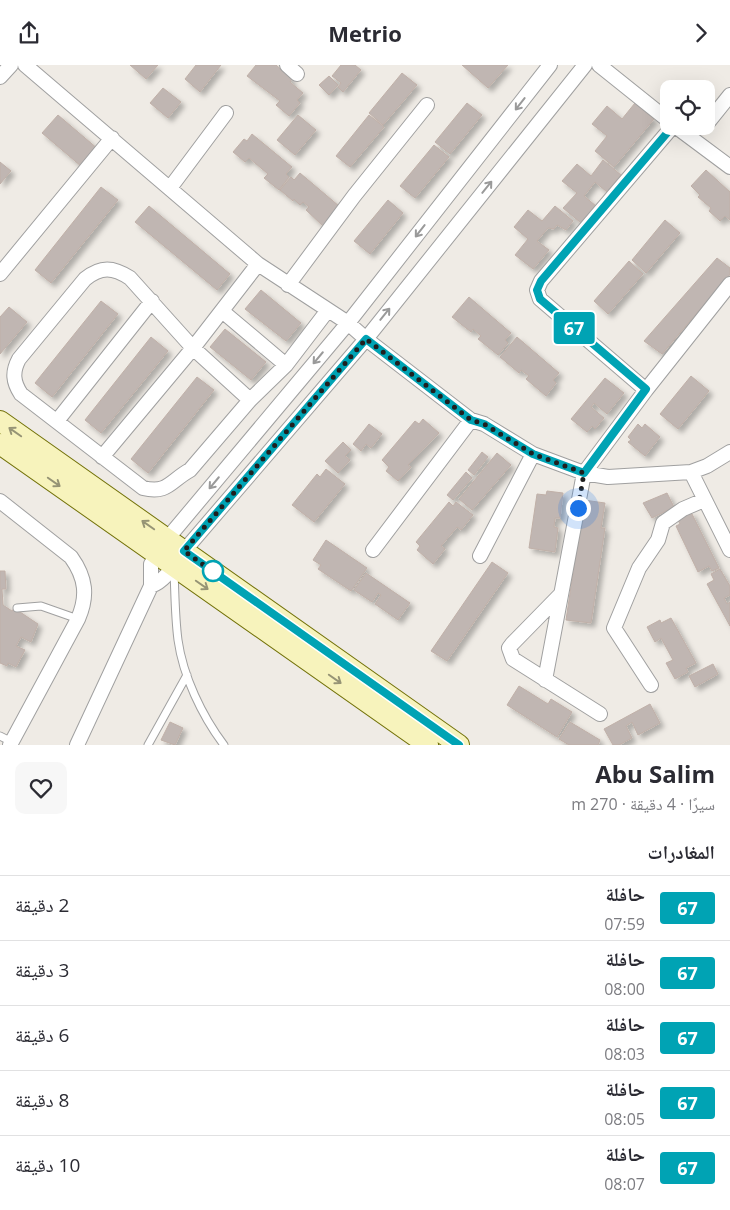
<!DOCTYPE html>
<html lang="ar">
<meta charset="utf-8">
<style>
:root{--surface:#fff;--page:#f7f7f7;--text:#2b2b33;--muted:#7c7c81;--line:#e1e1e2}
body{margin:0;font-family:"Open Sans","Noto Naskh Arabic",sans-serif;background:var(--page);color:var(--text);direction:rtl;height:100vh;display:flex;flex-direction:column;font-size:19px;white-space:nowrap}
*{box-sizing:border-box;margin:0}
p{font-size:16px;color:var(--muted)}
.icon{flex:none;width:28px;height:28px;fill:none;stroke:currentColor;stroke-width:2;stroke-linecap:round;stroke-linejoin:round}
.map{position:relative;height:680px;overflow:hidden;direction:ltr}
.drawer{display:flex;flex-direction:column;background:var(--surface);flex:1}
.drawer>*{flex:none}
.badge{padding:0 10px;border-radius:4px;font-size:18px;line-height:32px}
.tools{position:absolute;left:660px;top:15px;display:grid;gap:10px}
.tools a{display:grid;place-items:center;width:55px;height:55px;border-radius:10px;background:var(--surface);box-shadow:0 5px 20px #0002;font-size:25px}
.you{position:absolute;width:25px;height:25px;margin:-12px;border:4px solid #fff;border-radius:50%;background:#1a73e8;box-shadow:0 0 0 8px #1a73e833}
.map>.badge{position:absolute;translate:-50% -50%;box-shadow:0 0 0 2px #fff}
h2{padding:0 15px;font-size:19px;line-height:45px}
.round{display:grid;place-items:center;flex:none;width:52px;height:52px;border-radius:10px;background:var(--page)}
.summary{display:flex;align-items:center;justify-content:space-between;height:85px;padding:0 15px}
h1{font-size:24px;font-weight:700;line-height:38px}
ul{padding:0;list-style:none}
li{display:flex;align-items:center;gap:15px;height:65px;padding:0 15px;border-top:1px solid var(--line)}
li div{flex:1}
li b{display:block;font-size:19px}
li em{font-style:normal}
li .badge{min-width:55px;font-weight:700;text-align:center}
header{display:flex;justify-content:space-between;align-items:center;height:65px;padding:0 15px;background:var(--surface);font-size:22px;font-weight:700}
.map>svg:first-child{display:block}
.building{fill:#c0b6b2;stroke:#c0b0a8;filter:url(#shadow)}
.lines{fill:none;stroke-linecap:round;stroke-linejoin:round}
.service-casing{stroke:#a0a0a0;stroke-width:9}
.minor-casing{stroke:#a0a0a0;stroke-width:16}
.secondary-casing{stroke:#737209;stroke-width:22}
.service{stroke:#fff;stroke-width:7}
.minor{stroke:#fff;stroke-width:14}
.secondary{stroke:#f7f3bc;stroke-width:20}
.oneway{stroke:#9a9a9a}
.oneway2{stroke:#969475}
.line-casing{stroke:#fff;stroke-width:11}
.line{stroke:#00a3b4;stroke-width:8}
.walk{stroke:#1f1f1f;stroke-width:5;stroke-dasharray:0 9}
.stop-dot{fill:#fff;stroke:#00a3b4;stroke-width:2.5}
</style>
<header><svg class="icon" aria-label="forward" viewBox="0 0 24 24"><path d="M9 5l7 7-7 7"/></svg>Metrio<svg class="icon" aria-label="share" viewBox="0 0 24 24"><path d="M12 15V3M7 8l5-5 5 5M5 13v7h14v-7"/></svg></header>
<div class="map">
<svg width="730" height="680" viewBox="0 0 730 680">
<defs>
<filter id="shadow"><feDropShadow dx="4" dy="4" stdDeviation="2.5" flood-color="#0004"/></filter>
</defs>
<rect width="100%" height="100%" fill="#efebe5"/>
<path class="building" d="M130,0h28l-12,14z
M196,0h25l-21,27 -15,-13z
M256,0h20l16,14 -2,3 13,11 -6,7 3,3 -11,13 -13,-11 4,-4 -33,-25z
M341,0h14l6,5 -18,22 -5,-5 3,-4 -9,-7z
M462,0h46l-20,23z
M402,8l15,12 -34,40 -14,-12z
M329,11l9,9 -9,10 -10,-10z
M163,23l18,14 -13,16 -18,-15z
M467,38l15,12 -32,39 -15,-12z
M635,38l19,16 -40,48 -19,-16 12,-15 -15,-12 15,-18 15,13z
M58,50l40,34 -16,18 -40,-34z
M298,50l18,15 -21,25 -18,-15z
M369,50l15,12 -34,40 -14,-11z
M252,69l40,33 -6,7 3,3 -10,13 -15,-12 4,-4 -19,-16 -4,4 -12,-10 11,-13 3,2z
M434,80l15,12 -34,41 -15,-12z
M603,95l18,15 -14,17 -12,-10 -11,14 12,10 -15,17 -18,-15 14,-15 -15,-12 15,-17 14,12z
M0,97l11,9 -11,13z
M706,105l24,22v28l-5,-4 -5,5 -11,-10 2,-3 -13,-11 2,-2 -9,-9z
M300,108l39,33 -14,22 -19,-18 3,-3 -6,-5 -3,3 -6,-6 -1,2 -13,-11 11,-13 3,3z
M101,122l17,13 -67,83 -16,-13z
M388,135l15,13 -33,41 -16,-13z
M149,141l81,68 -13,16 -82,-68z
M555,141l18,15 -7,9 -9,-5 -3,4 -6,-1 -11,13 12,9 -16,19 -18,-14 13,-16 -14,-12 14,-17 14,11z
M665,155l15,13 -34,40 -14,-13z
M717,193l13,10v6l-68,80 -18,-13z
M629,196l14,13 -35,40 -14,-13z
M261,225l40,33 -15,18 -41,-32z
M469,232l42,36 -6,7 3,3 -10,12 -20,-16 3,-3 -8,-7 -2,3 -19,-15z
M101,236l17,13 -66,83 -17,-14z
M9,242l18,15 -27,32v-37z
M225,264l41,33 -15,18 -41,-33z
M151,272l17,14 -67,82 -16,-13z
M517,272l42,36 -6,7 3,3 -10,13 -20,-17 3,-3 -8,-6 -2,3 -19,-16z
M691,311l18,15 -31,38 -18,-15z
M197,312l17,13 -66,83 -17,-14z
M605,313l19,15 -17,21 -13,-11 -3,4 13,11 -9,11 -3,-3 -5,6 -16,-13z
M423,354l16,14 -31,32 3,2 -13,14 -12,-10 3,-4 -7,-7 33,-39 4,3z
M369,359l13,10 -11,14 -5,-4 -5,7 -8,-7z
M638,359l4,4 3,-4 15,13 -15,19 -17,-14 3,-2 -3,-3z
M343,377l8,8 -6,6 5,4 -12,13 -13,-12z
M482,387l6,5 -14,18 -6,-5z
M497,388l14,12 -39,45 -13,-11z
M326,404l19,15 -31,38 -22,-17 25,-31 3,3z
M466,407l6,6 -19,22 -6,-5z
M547,426l16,2 -3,25h-5l-1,9 4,1 -3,24 -26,-4 8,-54 9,1z
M667,428l7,14 -22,11 -9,-15z
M584,435l21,3 -4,25h4l-14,95 -25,-3z
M449,437l4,4 3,-4 17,13 -12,15 -4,-3 -16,19 4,3 -12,15 -16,-14 3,-4 -4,-4z
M691,447l28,56 -7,3 -3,-5 -11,6 -22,-46 4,-2 -3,-6z
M326,475l41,28 -16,23 -33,-22 3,-4 -8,-5z
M492,497l16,11 -61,88 -16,-10z
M720,504l10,17v9l-6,3 3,6 3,-2v24l-23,-42 7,-4 -3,-6z
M0,506h5l1,18h-4l1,16 9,6 2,-3 24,16 -7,18 -10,-5 -5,9 9,4 -9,17 -8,-4 -1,3 -7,-3z
M366,508l44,30 -12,17 -23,-16 6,-9 -3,-2 -6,9 -18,-12z
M671,553l25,45 -10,5 2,4 -13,7 -9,-16 7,-3 -12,-22 -6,4 -8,-15 13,-7 1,3z
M713,599l5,10 -23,13 -6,-11z
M519,621l29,18 3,-5 21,13 -15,25 -50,-32z
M650,639l10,19 -22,12 -6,-13 -6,4 6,12 -13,7h-6l-9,-16z
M170,657l13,6 -8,17 -14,-5z
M570,657l30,18 -2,5h-29l-10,-6z"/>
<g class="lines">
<defs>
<path id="service" d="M174,506c1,23 1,46 4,69 5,36 24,76 46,105
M17,543l24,-2 37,13
M0,671l12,6
M148,680l39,-70"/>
<path id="minor" d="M25,0l233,199 90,59 18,16 105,81 13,4 49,30 51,19 24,4 83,-5 16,-6 23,-14
M287,0l10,9
M599,0l70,56
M0,12l11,-12
M706,60l24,-30
M675,61l55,41
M170,123l56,-75
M0,209l112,-136
M288,220l66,-89 73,-91
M222,246l64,54
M646,325l-106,-91 -3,-9 4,-9 132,-155
M250,335l-57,-52 -63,-70c-17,-11 -29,-12 -45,1l-66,80c-7,13 -6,23 2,35l122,94c25,6 27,-7 47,-18l60,-70 36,-35 42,-55
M57,356l95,-120
M102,392l91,-109 65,-84
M691,407l39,78
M0,436l71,56c15,21 17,39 7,62l-68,126
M373,485l98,-130
M480,491l53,-102
M151,521c16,-6 23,-22 33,-35l182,-212 219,-274
M560,530l-48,49 -3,4 4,11 87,55
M545,615l39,-207 62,-83 84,-106
M651,620l-37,-57 25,-60 19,-28 5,-17 20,-14 21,-9
M77,680l74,-159v-22l16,-25 181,-216 202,-258"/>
<path id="secondary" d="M0,356l459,324
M0,379l428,301"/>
</defs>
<use href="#service" class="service-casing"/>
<use href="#minor" class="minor-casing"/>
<use href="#secondary" class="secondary-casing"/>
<use href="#service" class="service"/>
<use href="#minor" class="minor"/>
<use href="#secondary" class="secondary"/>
</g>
<defs><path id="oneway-shaft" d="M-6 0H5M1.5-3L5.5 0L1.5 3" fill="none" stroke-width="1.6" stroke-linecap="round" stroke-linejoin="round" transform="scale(1.25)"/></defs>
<g class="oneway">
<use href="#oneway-shaft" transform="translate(520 39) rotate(128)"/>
<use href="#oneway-shaft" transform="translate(487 122) rotate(-51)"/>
<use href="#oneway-shaft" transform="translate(420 166) rotate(128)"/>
<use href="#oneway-shaft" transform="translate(385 249) rotate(-51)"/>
<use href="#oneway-shaft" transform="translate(318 293) rotate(130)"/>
<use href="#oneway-shaft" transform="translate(214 418) rotate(130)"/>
</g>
<g class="oneway2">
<use href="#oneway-shaft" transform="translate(15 367) rotate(-145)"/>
<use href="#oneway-shaft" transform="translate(54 417) rotate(35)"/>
<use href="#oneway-shaft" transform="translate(148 460) rotate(-145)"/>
<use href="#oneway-shaft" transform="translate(202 520) rotate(35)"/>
<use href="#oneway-shaft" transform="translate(335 614) rotate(35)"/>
</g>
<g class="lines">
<defs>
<path id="line" d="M459,680l-275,-194 182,-212 105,81 13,4 49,30 51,19 62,-84 -106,-90 -3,-9 4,-9 132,-155"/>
</defs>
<use href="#line" class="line-casing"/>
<use href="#line" class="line"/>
<path class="walk" d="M213,506l2,2 -31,-22 182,-212 105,81 13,4 49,30 51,19 -6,35"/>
</g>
<circle class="stop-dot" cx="213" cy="506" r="10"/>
</svg>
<div class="tools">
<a><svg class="icon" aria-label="locate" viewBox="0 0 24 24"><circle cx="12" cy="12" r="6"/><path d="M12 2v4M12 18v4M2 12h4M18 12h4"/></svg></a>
</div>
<div class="you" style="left:578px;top:443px"></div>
<b class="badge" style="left:574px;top:263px;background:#00a3b4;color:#fff">67</b>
</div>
<section class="drawer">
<div class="summary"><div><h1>Abu Salim</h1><p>سيرًا · 4 دقيقة · 270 m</p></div><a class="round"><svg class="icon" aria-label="heart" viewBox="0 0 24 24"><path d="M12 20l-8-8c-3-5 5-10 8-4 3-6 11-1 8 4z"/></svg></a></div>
<h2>المغادرات</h2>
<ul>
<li><span class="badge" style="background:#00a3b4;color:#fff">67</span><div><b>حافلة</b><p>07:59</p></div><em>2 دقيقة</em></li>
<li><span class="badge" style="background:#00a3b4;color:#fff">67</span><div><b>حافلة</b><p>08:00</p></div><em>3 دقيقة</em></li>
<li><span class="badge" style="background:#00a3b4;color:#fff">67</span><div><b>حافلة</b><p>08:03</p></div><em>6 دقيقة</em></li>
<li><span class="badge" style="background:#00a3b4;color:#fff">67</span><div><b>حافلة</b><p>08:05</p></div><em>8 دقيقة</em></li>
<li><span class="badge" style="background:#00a3b4;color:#fff">67</span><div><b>حافلة</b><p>08:07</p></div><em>10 دقيقة</em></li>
</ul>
</section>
